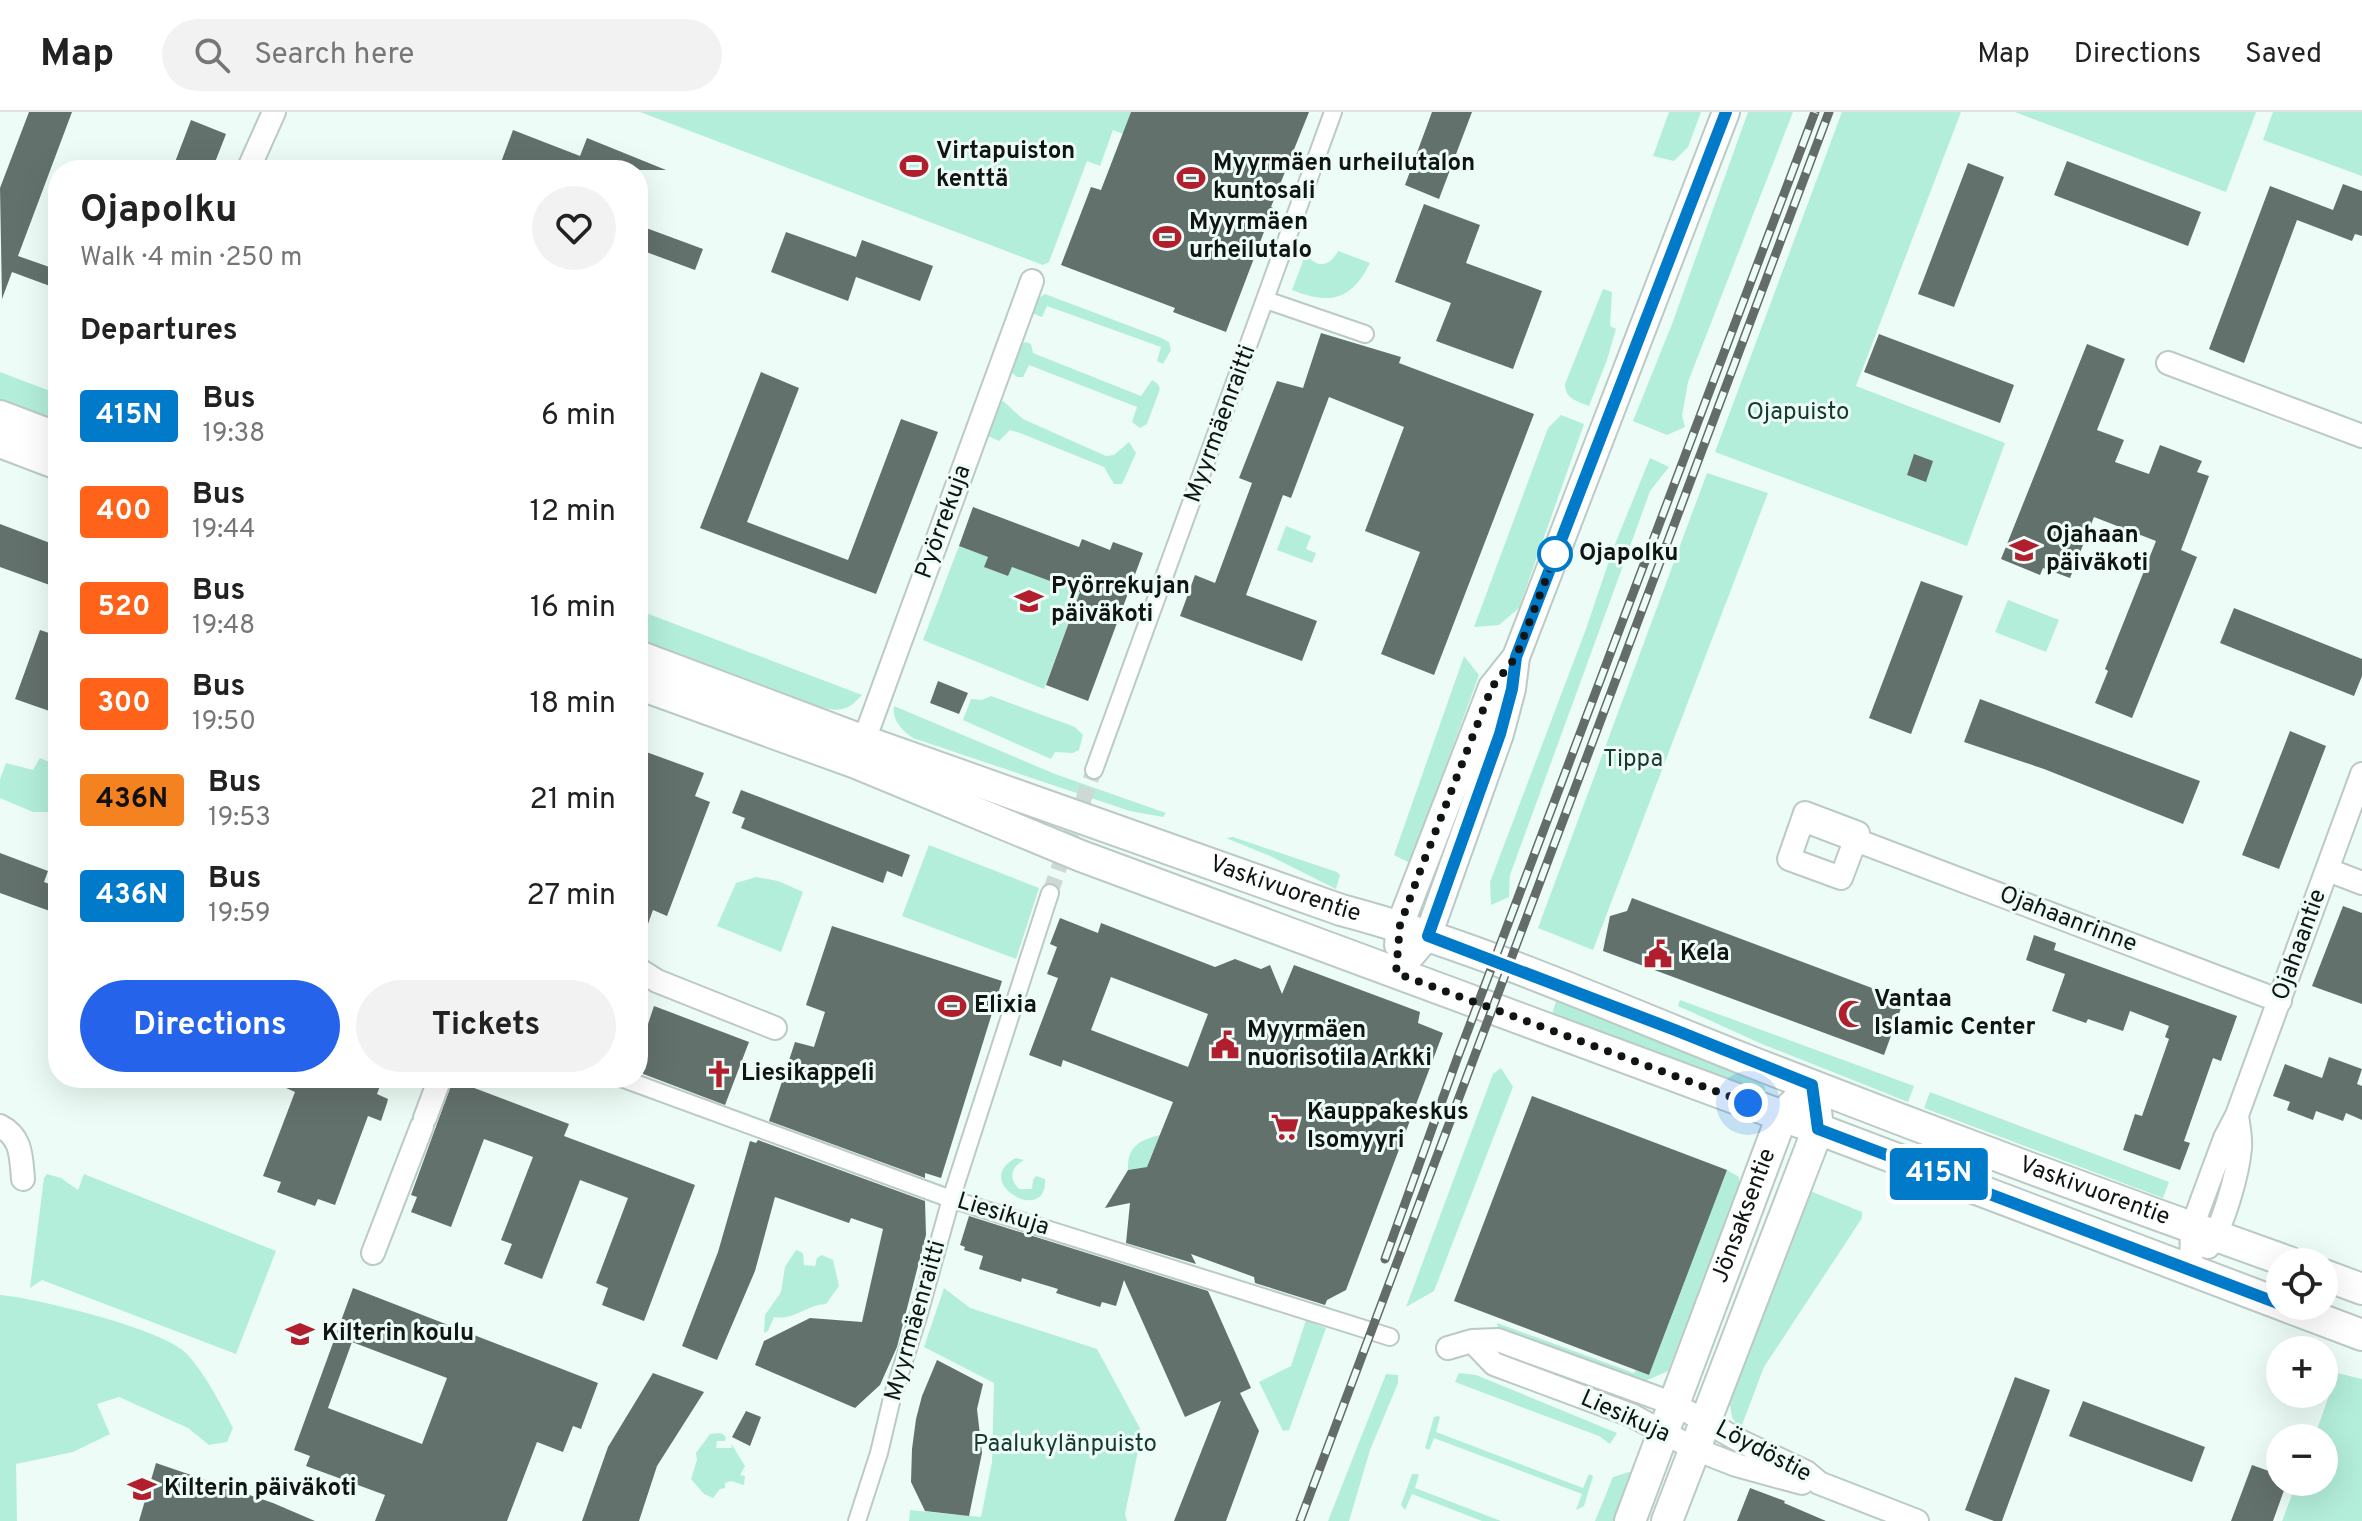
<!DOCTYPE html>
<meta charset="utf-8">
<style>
:root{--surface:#fff;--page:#f2f2f2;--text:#222;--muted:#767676;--line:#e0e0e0;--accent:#2563eb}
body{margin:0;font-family:Overpass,sans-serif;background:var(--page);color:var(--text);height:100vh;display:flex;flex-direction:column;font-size:30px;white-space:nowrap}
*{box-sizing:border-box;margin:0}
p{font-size:26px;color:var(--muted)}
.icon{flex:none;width:44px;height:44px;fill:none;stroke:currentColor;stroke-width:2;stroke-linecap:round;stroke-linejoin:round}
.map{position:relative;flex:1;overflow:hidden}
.sheet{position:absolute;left:48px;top:48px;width:600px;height:928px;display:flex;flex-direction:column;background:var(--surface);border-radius:32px;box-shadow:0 8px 32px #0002}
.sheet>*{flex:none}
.badge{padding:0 16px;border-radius:6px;font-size:28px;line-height:52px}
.tools{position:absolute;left:2266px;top:1136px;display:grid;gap:16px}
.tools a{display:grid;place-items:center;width:72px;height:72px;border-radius:50%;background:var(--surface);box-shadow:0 8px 32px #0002;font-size:40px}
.you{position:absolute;width:40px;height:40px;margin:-20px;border:6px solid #fff;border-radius:50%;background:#1a73e8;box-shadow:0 0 0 12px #1a73e833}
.map>.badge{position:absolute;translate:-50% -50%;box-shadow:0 0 0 4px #fff}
h2{padding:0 32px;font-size:30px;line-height:72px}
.round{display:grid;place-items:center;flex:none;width:84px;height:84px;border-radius:42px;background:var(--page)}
.summary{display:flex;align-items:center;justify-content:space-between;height:136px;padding:0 32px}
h1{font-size:38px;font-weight:700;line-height:60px}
.cta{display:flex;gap:16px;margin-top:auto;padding:16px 32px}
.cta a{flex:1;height:92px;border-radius:48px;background:var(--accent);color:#fff;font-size:32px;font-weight:700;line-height:92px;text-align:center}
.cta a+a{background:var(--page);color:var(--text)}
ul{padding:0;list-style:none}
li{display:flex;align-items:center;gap:24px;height:96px;padding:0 32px}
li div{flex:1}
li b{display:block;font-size:30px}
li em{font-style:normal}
li .badge{min-width:88px;font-weight:700;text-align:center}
header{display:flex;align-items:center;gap:48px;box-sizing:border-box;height:112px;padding:0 40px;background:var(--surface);border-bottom:2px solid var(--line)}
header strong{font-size:38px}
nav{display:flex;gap:44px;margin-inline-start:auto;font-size:28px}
.search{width:560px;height:72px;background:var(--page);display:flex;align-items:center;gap:20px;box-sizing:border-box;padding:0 28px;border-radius:44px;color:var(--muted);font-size:30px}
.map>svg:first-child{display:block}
.green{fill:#b3eedb}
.building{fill:#63716c;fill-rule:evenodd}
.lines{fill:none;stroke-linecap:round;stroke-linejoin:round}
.pedestrian-tunnel{stroke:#ccd9d4;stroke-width:16;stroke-dasharray:16 8;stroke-linecap:butt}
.pedestrian-casing{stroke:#bccac5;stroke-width:20}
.minor-casing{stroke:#bccac5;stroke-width:26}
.tertiary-casing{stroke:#bccac5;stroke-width:30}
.secondary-casing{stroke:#bccac5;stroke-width:34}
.pedestrian{stroke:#fff;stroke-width:16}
.minor{stroke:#fff;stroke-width:22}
.tertiary{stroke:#fff;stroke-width:26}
.secondary{stroke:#fff;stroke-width:30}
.rail-casing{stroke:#646c6a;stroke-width:9}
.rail{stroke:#edfcf6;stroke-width:6;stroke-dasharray:18;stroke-linecap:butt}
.line-casing{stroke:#fff;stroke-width:18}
.line{stroke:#007ac9;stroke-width:12}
.walk{stroke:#101514;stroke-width:8;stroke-dasharray:0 14.4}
.stop-dot{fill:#fff;stroke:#007ac9;stroke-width:4}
.labels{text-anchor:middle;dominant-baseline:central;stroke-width:6;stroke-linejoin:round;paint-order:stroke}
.poi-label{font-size:24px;font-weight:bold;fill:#101514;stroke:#edfcf6;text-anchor:start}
.park-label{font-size:24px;fill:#173a30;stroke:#edfcf6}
.street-label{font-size:24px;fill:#101514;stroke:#edfcf6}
.stop-label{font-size:24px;font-weight:bold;fill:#101514;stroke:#edfcf6;text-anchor:start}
</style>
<header>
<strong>Map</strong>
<div class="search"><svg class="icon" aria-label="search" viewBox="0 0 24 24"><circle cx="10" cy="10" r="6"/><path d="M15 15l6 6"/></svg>Search here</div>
<nav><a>Map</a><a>Directions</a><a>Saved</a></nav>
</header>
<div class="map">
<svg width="2362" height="1409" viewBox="0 0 2362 1409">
<rect width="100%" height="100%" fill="#edfcf6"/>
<path class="green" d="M640,0h491l-8,22 -10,-4 -13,36 -13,-5 -38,101 -6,3z
M1669,0h32l-13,35 -14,14 -21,-5z
M1748,0h45l-105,270 -6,34 3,11 -18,8 -34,-14 39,-97z
M1842,0h119l-105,274 149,57 -38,103 -252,-94z
M2015,0h241l-30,80z
M2273,0h89v64l-99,-36z
M1338,139l32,12c-19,38 -40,42 -78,27l14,-37c10,16 24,14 32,-2z
M1603,177l9,3 -2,34 6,3 -9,31 -18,46c-12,-5 -24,-7 -24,-22z
M1045,182l114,43 10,5 2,8 -8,14 -6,-3 4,-14 -114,-41 -5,11 -10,-4 5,-14z
M1026,230l5,2 2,9 108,43 11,-16 6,4 2,5 -13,35 -7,4 -8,-6 5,-15 -108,-42 -6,12h-6l-5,-4 9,-29z
M0,260l58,22v30l-58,-22z
M1003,289l20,18 83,37 8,-1 15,-13 7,11 -14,31h-8l-10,-17 -84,-34 -10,-3 -11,11 -11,-5 12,-34z
M1561,303l23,9 -65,184 -20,17 -25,2 74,-199z
M1650,346l19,9 -19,24 -10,28 -130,356 -1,22 -18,8 -1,-23 96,-253 27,-80z
M1707,361l61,20 -175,457 -55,-22z
M1286,414l25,10 -5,13 10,4 -4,10 -35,-13z
M959,434l29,11 -3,10 23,9 4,-9 68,25 -36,97 -121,-49z
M2008,488l51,20 -13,32 -51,-20z
M638,498l224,85c-12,14 -21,17 -39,13l-185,-69z
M1464,544l15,19 -69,188 -16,-8z
M991,584l84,31 8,8 -4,15 -6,3 -18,-1 -4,7 -88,-39 8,-21 11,1z
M894,594l161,68 111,39 -3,4 -33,-6 -217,-73c-12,-8 -21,-18 -19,-32z
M40,646l18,8v37l-4,9h-21l-33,-14v-19l6,-16 27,7z
M1233,725l104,35 3,3 -4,14 -66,-33 -44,-18z
M929,733l110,43 -23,71 -114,-43z
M756,765l22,4 25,11 -22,60 -64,-26 19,-43z
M1680,888l234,86 -6,16 -146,-58 -84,-38z
M1556,889l200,75 9,11 1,7 -214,-80z
M1501,956l12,19 -79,204 -28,16 87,-233z
M1930,980l239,90 -6,16 -239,-90z
M1160,1023l-13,32 -19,3c-1,-23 11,-30 32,-35z
M1016,1046l8,2c-13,7 -16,18 -5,29h13l1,-9 3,-4 9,3c3,48 -76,3 -29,-21z
M1727,1058l12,7v9l-71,185 -25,11 -138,-48 -7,-6 -1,-5 137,50 2,-3 13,5z
M47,1062l14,4 17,12 6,-16 192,77 -40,103 -194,-74 -12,8 14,-110z
M1810,1079l52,21v6l-98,149 -24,63 -8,-13 -3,-19z
M796,1138l7,3 1,12 11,1 2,-8 5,-3 11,5 6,26 -13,18c-18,0 -32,17 -52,13l-6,14 -4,2 1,-18 16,-23 4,-25z
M944,1176l26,20 127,41 45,83 -17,82 2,7h-218l1,-11 71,7 11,-55 2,-79 -70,-36z
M0,1183c36,3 164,34 187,59 19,21 33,49 46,74l-6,14 -18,3 -21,-17 -69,-31 -22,7 13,30 -37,18 -57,12 1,57h-17z
M1306,1208l20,8 -37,102 -6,1 -24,-49 32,-16z
M1459,1261l17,2 141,58 -7,11 -11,-8 -144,-54z
M2337,1261l25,6v142h-80l15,-39h27v-44h-10z
M1386,1262l12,1v8l-28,67 -21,71h-21z
M1438,1304l2,1 -4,15 147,56 6,-14 4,2 -9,30 -8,4 6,-16 -148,-56 -5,12 -4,-2 9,-31z
M721,1321l5,4 -1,4h-8l-1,7h16l-1,-5 14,23 -5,9 5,1 -1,9 -13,-4 -6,2v5l-5,1 -7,9 -9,-4 -13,-15 6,-19 -1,-7 14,-19z
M1629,1360l3,1 -18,48h-19l18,-44z
M1412,1362h7l-4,14 86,33h-19l-70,-27 -7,16 -4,-5z"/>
<path class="building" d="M29,0h43l-54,144 40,14v19l-46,-17 -10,27 -2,-111z
M1131,0h178l-38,95 2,1 -47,124 -53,-20 2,-4 -114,-43 30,-78 10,3z
M1432,0h40l-33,87 -34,-14z
M191,8l35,14 -14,36h-40z
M513,18l67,26 7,-18 79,32h-154l-12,-5z
M2067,49l134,51 -13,34 -134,-51z
M1968,51l36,14 -50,130 -36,-13z
M2343,72l19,7v45l-7,-2 -3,7 -55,-21 -53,143 -35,-14 61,-163 63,24z
M1424,92l56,21 -14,38 76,28 -29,78 -77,-28 15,-38 -56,-21z
M638,113l65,24 -8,21 -57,-21z
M786,120l70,25 6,-17 71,26 -13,35 -64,-24 -8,24 -77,-29z
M1321,221l80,24 -2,6 135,51 -100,261 -53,-21 39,-102 -55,-21 39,-104 -75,-30 -38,101 -8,-3 -37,100 71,26 -15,40 -122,-45 15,-41 20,8 37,-100 -13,-5 38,-97 26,7z
M1879,222l135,51 -14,38 -136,-51z
M2087,232l38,15 -28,71 27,10 -9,22 34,12 11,-29 42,16 -5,11 12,4 -28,74 16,7 -65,161 -37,-15 13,-32 -3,-2 51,-128 -62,-24 -24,61 -27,-10 -3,7 -39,-16z
M761,260l38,16 -52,134 101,38 53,-141 37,13 -62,162 -176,-66z
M1914,342l19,7 -7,21 -19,-7z
M973,395l106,40 3,-8 28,11 3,-8 30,11 -55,148 -42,-16 34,-93 -68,-25 -4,9 -24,-9 4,-10 -29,-11z
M0,412l58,22v42l-58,-21z
M1921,469l42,15 -52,138 -42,-16z
M2234,496l128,51v17l-8,20 -134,-53z
M40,518l18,6v78l-43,-15z
M938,569l30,12 -9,21 -29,-11z
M1980,587l220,82 -17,43 -139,-55 -80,-27z
M2290,619l36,15 -47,123 -37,-14z
M638,637l66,24 -9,23 15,6 -43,114 -14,-6 -13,36h-2z
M741,678l169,65 -8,22 -15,-6 -4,12 -142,-55 4,-10 -13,-5z
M0,741l48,18 -4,11 14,5v27l-58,-21z
M1632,786l272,102 -20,55 -281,-104 7,-35 17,-5z
M2343,794l19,7v91l-50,-18z
M1060,806l38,15 3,-10 114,44 20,-8 26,10 9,-4 12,29 12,-29 126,47 -2,11 25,10 -97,257 -19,10 -2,5 -70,-22 -1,-6 -63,-23 5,10 -70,-21 4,-40 -25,5 23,-38 19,-3 26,-65 -110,-42 -2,7 -32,-12 29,-77 -11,-4 10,-27 -7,-3zM1111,865l97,37 -20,53 -97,-37z
M832,814l170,55 -61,197 -16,-5v5l-156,-57 26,-79 19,5 11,-35 -19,-7z
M2034,823l22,8 -2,7 183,66 -16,45 -8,-3 -29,83 6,2 -10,27 -57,-20 12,-36 7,2 27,-77 -4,-2 4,-11 -39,-15 -7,20 -35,-12 -2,4 -34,-12 13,-37 -39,-14z
M654,894l95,36 -24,63 -87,-33v-52l10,4z
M2329,945l33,12 -5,15 5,2v34l-16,-7 -3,8 -27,-10 -3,9 -26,-10 3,-8 -17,-6 12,-32 37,14z
M264,966h119l-6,16 11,5 -1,4 -6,18 -13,-5 -33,89 -17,-6 -3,7 -38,-14 4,-10 -18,-6 32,-84z
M453,968l116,44 -5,12 131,49 -51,136 -42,-16 6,-17 -12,-5 32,-85 -48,-18 -38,99 -38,-15 8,-20 -11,-4 32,-83 -49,-18 -33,88 -40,-15 6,-15 -6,-2z
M1532,984l195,74 -78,205 -195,-74z
M758,1028l167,61 1,34 -29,112 -17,38 -25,23 -100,-43 9,-24 46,-23 52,4 21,-93 -32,-11 -2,5 -74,-26 -20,74 -38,89 -35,-14 36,-94 32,-111 6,2z
M969,1104l239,75 43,97 -11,5 19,38 -33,90h-52l47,-120 -36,16 -61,-137 -8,26 -14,-4 -2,5 -44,-14 2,-4 -36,-11 -1,4 -42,-13 4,-13 -19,-6 1,-3 -5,-2z
M353,1176l245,95 -17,46 -8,-3 -10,26 -26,-10 -30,79h-132l10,-26 -79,-29 4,-10 -16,-6zM352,1230l95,36 -25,66 -94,-36z
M937,1248l46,24 -6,25 5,44 -13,63 -44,-5 -14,-29 1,-33 4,-30 6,-23z
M653,1261l51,19 -47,74 -18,55h-57l26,-74z
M2015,1265l35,13 -48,131h-8l-29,-11z
M2083,1289l122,46 -13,35 -123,-46z
M746,1299l15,6 -11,29 -18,-9z
M156,1351l117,40 42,18h-176z
M2252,1353l28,10v7h7l-14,39h-42z
M1750,1376l35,13 -1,2 42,18h-89z"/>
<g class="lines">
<path class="pedestrian-tunnel" d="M1050,781l44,-123"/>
<defs>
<path id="pedestrian" d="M1266,188l99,34
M1094,658l239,-658
M621,966l330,121 439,138
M857,1409l22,-68 13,-55 26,-81 33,-118 99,-306"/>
<path id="minor" d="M248,58l26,-58
M2168,251l194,73
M859,642l173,-473
M1805,701l53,20 -17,45 -52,-19z
M1803,708l477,181
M2328,758l34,13
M638,857l19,12 118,47
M425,1006l15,-40
M0,1014c22,11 21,31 23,53
M2208,1135c15,-20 30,-74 32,-99 1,-11 -2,-23 -3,-33
M373,1141l49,-127
M2191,1158l1,-43 33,-89 12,-23 125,-341
M1472,1229l22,23 137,51 64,34 41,16 66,18
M1448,1236l24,-7 26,-1 176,64 70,39 62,29 13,11 98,38"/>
<path id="tertiary" d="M1398,833l2,-20 92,-238 23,-29
M1396,861l32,-37 72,-202 12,-45 4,-32 210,-545"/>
<g id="secondary">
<path d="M0,304l58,22"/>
<path d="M0,330l58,22"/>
<path id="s1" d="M638,544l226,85 477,169c140,37 273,98 408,151 179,70 359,137 540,201"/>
<path d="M638,572l218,79 225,93 737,273 462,175"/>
<path d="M2324,1163l38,14"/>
<path d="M2285,1194l77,29"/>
<path id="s2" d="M1630,1409l152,-405 15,-15"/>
<path d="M1667,1409l151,-392 -2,-18"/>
</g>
</defs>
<use href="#pedestrian" class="pedestrian-casing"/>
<use href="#minor" class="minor-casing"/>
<use href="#tertiary" class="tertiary-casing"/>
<use href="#secondary" class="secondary-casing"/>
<use href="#pedestrian" class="pedestrian"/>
<use href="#minor" class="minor"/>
<use href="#tertiary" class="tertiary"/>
<use href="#secondary" class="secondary"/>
<defs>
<path id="rail" d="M1385,1147l72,-200 358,-947
M1300,1409l529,-1409"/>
</defs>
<use href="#rail" class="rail-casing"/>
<use href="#rail" class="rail"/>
</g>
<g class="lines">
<defs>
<path id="line" d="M1726,0l-210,545 -4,32 -12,45 -72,202 247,94 137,55 6,44 462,175"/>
</defs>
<use href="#line" class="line-casing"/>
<use href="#line" class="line"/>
<path class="walk" d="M1555,442l3,-6 -42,109 -24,30 -70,179 -22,59 -4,48 352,130"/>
</g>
<defs>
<symbol id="stadium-bare" viewBox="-9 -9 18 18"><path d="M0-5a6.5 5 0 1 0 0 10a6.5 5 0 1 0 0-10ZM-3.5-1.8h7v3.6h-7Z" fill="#b11e2e" stroke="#edfcf6" stroke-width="2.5" paint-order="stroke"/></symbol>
<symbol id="school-bare" viewBox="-9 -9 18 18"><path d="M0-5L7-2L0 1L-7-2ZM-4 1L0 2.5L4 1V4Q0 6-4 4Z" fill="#b11e2e" stroke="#edfcf6" stroke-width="2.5" paint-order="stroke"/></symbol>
<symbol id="civic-bare" viewBox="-9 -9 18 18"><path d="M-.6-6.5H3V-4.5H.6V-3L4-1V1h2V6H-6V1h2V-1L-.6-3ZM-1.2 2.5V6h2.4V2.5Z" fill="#b11e2e" stroke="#edfcf6" stroke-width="2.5" paint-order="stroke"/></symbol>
<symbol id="mosque-bare" viewBox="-9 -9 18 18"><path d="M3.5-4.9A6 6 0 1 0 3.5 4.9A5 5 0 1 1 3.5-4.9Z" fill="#b11e2e" stroke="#edfcf6" stroke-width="2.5" paint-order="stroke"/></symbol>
<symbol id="church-bare" viewBox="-9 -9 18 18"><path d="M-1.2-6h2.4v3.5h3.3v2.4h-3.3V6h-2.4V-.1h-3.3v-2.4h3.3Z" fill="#b11e2e" stroke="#edfcf6" stroke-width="2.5" paint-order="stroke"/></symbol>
<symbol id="supermarket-bare" viewBox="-9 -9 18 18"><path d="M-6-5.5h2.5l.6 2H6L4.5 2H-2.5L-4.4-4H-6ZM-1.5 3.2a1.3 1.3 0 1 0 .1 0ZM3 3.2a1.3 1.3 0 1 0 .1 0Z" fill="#b11e2e" stroke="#edfcf6" stroke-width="2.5" paint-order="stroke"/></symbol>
</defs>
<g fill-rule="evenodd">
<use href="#stadium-bare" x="894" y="34" width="40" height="40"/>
<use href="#stadium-bare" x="1171" y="46" width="40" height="40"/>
<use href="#stadium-bare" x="1147" y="105" width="40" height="40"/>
<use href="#school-bare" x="2004" y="418" width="40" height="40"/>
<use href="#school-bare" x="1009" y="469" width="40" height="40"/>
<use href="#civic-bare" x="1638" y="822" width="40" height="40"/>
<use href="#stadium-bare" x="932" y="874" width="40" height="40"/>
<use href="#mosque-bare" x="1832" y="882" width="40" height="40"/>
<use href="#civic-bare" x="1205" y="913" width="40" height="40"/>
<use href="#church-bare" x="699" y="942" width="40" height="40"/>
<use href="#supermarket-bare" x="1265" y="995" width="40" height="40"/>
<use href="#school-bare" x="280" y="1202" width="40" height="40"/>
<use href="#school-bare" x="122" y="1357" width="40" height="40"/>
</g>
<circle class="stop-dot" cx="1555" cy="442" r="16"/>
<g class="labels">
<g class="poi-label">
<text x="936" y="40">Virtapuiston<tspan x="936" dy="28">kenttä</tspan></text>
<text x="1213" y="52">Myyrmäen urheilutalon<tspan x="1213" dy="28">kuntosali</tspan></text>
<text x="1189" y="111">Myyrmäen<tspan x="1189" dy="28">urheilutalo</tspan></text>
<text x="2046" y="424">Ojahaan<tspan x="2046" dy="28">päiväkoti</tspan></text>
<text x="1051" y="475">Pyörrekujan<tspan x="1051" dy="28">päiväkoti</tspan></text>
<text x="1680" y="842">Kela</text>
<text x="1874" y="888">Vantaa<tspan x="1874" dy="28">Islamic Center</tspan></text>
<text x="974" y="894">Elixia</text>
<text x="1247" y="919">Myyrmäen<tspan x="1247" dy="28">nuorisotila Arkki</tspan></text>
<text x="741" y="962">Liesikappeli</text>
<text x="1307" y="1001">Kauppakeskus<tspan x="1307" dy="28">Isomyyri</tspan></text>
<text x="322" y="1222">Kilterin koulu</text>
<text x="164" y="1377">Kilterin päiväkoti</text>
</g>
<g class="park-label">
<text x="1798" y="301">Ojapuisto</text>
<text x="1633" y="648">Tippa</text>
<text x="1065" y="1333">Paalukylänpuisto</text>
</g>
<g class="street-label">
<text transform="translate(1221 312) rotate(-70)">Myyrmäenraitti</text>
<text transform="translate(944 410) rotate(-70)">Pyörrekuja</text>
<text stroke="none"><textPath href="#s1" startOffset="688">Vaskivuorentie</textPath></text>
<text transform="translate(2068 808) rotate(21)">Ojahaanrinne</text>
<text transform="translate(2300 833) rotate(-70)">Ojahaantie</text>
<text stroke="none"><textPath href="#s1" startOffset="1552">Vaskivuorentie</textPath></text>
<text transform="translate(1003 1103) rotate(17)">Liesikuja</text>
<text stroke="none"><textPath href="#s2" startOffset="326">Jönsaksentie</textPath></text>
<text transform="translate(916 1209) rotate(-74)">Myyrmäenraitti</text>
<text transform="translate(1625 1305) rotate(24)">Liesikuja</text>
<text transform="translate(1763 1340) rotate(28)">Löydöstie</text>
</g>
<g class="stop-label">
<text x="1579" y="442">Ojapolku</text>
</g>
</g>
</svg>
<div class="tools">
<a><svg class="icon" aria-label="locate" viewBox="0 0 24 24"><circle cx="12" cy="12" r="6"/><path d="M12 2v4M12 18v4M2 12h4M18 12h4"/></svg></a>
<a>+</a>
<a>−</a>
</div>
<div class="you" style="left:1748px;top:991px"></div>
<b class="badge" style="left:1939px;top:1062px;background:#007ac9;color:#fff">415N</b>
<section class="sheet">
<div class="summary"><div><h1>Ojapolku</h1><p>Walk · 4 min · 250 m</p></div><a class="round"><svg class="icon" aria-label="heart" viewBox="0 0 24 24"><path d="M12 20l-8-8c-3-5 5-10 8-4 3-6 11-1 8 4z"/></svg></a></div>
<h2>Departures</h2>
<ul>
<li><span class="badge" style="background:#007ac9;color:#fff">415N</span><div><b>Bus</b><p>19:38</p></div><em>6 min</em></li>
<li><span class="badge" style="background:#ff6319;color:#fff">400</span><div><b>Bus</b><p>19:44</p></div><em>12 min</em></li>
<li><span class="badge" style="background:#ff6319;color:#fff">520</span><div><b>Bus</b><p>19:48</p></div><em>16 min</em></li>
<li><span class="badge" style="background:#ff6319;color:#fff">300</span><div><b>Bus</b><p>19:50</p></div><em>18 min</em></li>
<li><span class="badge" style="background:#f58220;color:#111">436N</span><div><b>Bus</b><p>19:53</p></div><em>21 min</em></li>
<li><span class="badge" style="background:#007ac9;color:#fff">436N</span><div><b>Bus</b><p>19:59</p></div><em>27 min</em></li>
</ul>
<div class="cta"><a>Directions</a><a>Tickets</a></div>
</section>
</div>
